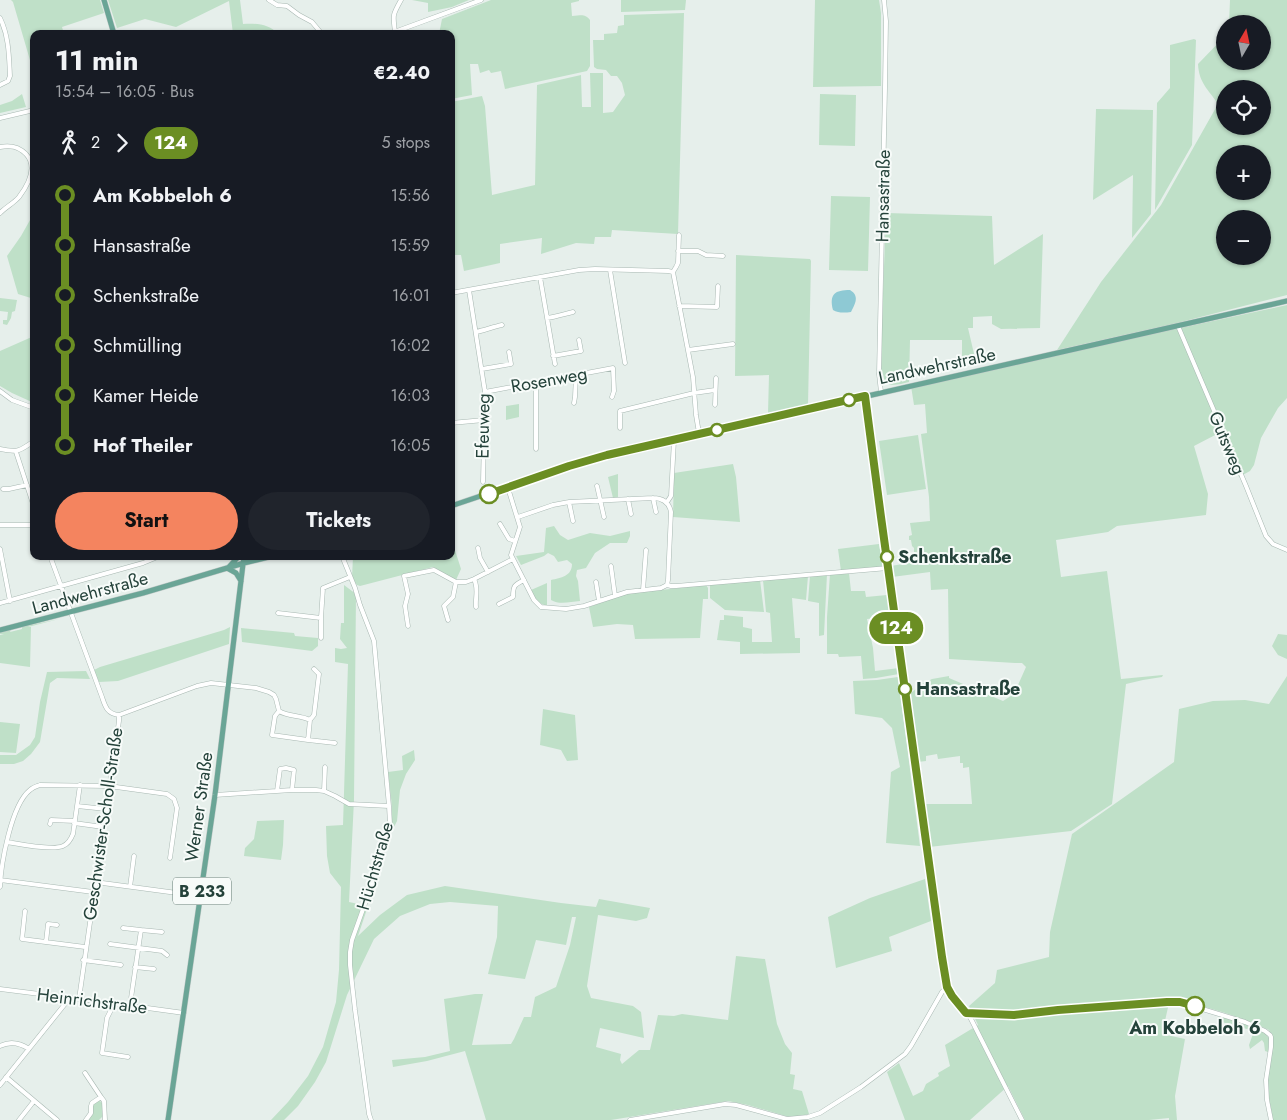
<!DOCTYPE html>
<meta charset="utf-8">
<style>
:root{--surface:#171b24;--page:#20242c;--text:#f1f3f6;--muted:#9ea1a6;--accent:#f4845f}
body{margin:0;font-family:Jost,sans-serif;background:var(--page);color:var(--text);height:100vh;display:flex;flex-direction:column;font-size:19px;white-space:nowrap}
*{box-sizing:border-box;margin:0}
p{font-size:16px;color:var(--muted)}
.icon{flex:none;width:28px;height:28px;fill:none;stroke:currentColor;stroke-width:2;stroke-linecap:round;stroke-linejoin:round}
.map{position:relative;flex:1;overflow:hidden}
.panel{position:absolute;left:30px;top:30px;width:425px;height:530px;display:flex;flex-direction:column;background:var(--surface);border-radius:10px;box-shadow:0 1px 4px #0004}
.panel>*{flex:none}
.badge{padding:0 10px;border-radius:16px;font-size:18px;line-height:32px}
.needle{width:32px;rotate:9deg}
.buttons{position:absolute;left:1216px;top:15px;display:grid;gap:10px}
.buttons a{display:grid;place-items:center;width:55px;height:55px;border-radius:50%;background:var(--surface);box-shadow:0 1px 4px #0004;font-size:25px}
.map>.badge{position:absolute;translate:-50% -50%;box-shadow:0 0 0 2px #fff}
.legs{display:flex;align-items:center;gap:8px;height:55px;padding:0 25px;font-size:16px}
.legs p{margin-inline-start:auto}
.headline{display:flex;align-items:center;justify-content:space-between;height:85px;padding:0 25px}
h1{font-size:28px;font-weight:700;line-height:38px}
.primary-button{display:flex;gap:10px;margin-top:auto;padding:10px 25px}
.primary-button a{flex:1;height:58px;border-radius:30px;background:var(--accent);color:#111;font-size:20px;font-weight:700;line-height:58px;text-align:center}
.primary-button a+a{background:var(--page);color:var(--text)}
ul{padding:0 25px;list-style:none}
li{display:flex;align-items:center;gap:18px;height:50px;font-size:19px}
li i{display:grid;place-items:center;width:8px;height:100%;margin:0 6px;background:currentColor}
li i::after{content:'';width:12px;height:12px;margin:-6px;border:4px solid;border-radius:50%;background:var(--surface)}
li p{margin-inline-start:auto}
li:first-child i{background:linear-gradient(#0000 50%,currentColor 0)}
li:last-child i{background:linear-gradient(currentColor 50%,#0000 0)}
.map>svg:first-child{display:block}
.green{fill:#bfe0c8;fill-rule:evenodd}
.water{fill:#8ec9d4}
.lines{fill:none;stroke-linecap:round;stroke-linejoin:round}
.minor-casing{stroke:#a8b8b2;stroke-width:5}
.major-casing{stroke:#c2cac8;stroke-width:6}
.minor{stroke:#fff;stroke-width:4}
.major{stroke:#6aa596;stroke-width:5}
.line-1-casing{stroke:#fff;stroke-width:11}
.line-1{stroke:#6b8e23;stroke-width:8}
.stop-1-dot{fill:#fff;stroke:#6b8e23;stroke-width:2.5}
.labels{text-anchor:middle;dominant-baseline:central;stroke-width:4;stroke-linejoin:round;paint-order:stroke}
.shield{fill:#f7fbf9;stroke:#637a73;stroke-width:1}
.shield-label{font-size:16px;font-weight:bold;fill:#24423a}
.street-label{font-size:18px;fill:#24423a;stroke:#f7fbf9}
.stop-label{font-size:18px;font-weight:bold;fill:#24423a;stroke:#f7fbf9;text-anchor:start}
</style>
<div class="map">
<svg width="1287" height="1120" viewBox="0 0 1287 1120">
<rect width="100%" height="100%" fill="#e6efeb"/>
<path class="green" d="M11,0h89l4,13 -42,14 2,7h-30v33h-2l-19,-65z
M108,0h132l3,24c12,-1 27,0 35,10h-45l-4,-33 -53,26 -31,-8 -28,9z
M412,0h57l-17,7 -24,5v-9z
M491,0h88v1l-8,2 1,13c9,0 12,-3 18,4v46l-3,5 -82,18 -4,-18 -10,2 -2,-3 -9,3 -2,-9h-8l2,31 -21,4v-65h-12l3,-15z
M621,0h65l-1,10 -64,2z
M815,0h64l2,13v73l-68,1z
M1230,0h57v295l-110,28 -120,27 44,-68 60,-77 57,-101c-10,-15 -19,-21 -20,-40l27,-28v25h37v-37h-33zM1225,89h37v37h-37zM1225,154h37v37h-37zM1225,219h37v37h-37z
M684,13l-6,221 -66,-4 -1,7h-16l-1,7 -18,-1 -35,11 1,-16 -42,6v19l-36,8 -3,-16h-10v-153l31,-6 3,10 7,89 43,-10 2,-100 44,-10 1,32h9l-1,-34h13v40l10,-1 12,-17 -3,-12 -5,-7h-6l-5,-6 -9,-1 -3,-2 -1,-27h11v-6l13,-1 1,-7 6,-1v-10z
M1194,39l2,1 -4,105 -37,65 2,-107 13,-15v-43z
M22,94l4,13 -26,6v-8l12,-4z
M820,94l36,1 -1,51 -36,-1z
M1096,109l57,1 -2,104 -19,24 1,-63 -40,25z
M831,196l39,1 -2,74 -39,-1z
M34,213v33l-2,4 2,2v47l-16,-5 -11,-38 14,-20z
M886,213l106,3 2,49 49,-31 -3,94 -39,1 -9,-5v-8l-19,1v11h-5l7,30 -13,2v-20h-52l-1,42c-13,3 -23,7 -29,-8z
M736,255l74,4 1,2 -3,144 -40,8 1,-38 -34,1z
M0,298l17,2 -2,11 -3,1 -1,6 -4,7 -4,-1v-4h4l1,-8 -8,-1z
M1287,305v93l-9,10 -17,30 -7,27 -4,6 -11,6 -20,-44 -25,13 14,48 -2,21 -89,11 -9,6 -52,8 5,37 46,-6 14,108 42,-4 -1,2 -19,3 -17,4 -14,120 -41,27 -142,16 -6,-43h49l-3,-37 -6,1v-5h-3v-7l-22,3 -1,-5 -11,2v5l-8,1 -9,-67 11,-10 12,-6 17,-3v2l54,23 11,-7 12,-27 -4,-4h-7l-66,-4 -1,-70 -17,1 -1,-18 -38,5 -1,-11 23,-4v-14l-2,-2 -1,-6h-2v-4l3,-1 -2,-12 20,-2 -1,-24 -8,-63 6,-1 -2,-29 -11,1 -3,-19z
M34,336v67l-22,-10 -12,-7v-35z
M519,404v13l-13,3v-14z
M918,435l8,54 -39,6 -8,-54z
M733,464l3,13 4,45 -67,-5 1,-44z
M618,474v23l-5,1 -5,-21z
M554,526l6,9 8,5 22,-7 20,3 20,-5v5l-3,7h-17l-15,10 -9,15 -9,2 -1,6 2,5 2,20c-10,1 -21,4 -29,-1v-20c10,-2 21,-4 21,-16l-5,-4 -9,2 -4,-6 -6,-3 -4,3 -23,9 -5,-9 28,-4 2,-24z
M879,544l4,24 -42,3 -3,-22z
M454,547l7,22 -5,11 -23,-13 -73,19 -3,-1 -5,-7 1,-22h5v2l7,-2h86v-8z
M849,573l2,18h14l1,6 21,-2 3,22 -23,2 6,29 2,23 24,-3v6l-23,4 -13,1 -2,-23 -22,1 -1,-3h-11v-37l3,-43z
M827,574l-3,61 -5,1v-33l-11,-2 2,-25z
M808,576l-2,24 -14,-2 3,40h5v15l-60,1v-12l-23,-2 3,-20h4v-5l19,2v10l9,2v13h20l-2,-29 -4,-1 -3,-32z
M760,580l4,32 -39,-2 -15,-12v-14z
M547,583v23l-10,-4 -6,-12z
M344,585l12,9 -2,206 -5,102 19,4 -10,30 22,-21 27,-20 38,-9 116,17 35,4 3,-8 51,9 -3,10 -11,3 -38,-6 -11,71 4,12 42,8 8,6 3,26 -44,-10 -4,19 25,7 -1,6 2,4 17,-14h11l8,-35 16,1 8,-2 46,6 8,-64 29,3 12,65 8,20 7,9 -2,21 5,1 -2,14 9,2 7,23 -8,2 -12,1 -41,-12 -20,-4 -117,19h-125l-21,-69 -38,10 -34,6 -1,-7 33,-3 25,-6 -6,-52 31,-5h8l-11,51 39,-1 3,-5 10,-22h7l4,-20 21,-10 14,-42 6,-28h-4l-6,28 -30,-5 -11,39 -37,-5 9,-37 1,-31 -48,-4 -20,2 -30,12 -26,23 -27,56 -21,67 -11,20 -17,24 -14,14h-13l17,-18 20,-26 15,-29 13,-45 3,-32 2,-83 -11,-14 -3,-17 -1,-30 17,-1 5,-161 -13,-2v-14l6,1 6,-1 -7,-9 1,-16h3z
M706,585l2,3v11h-5l-3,39 -65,1 -2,-14 -16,-1 -24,3 -4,-20 36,-13z
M59,619l-31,8h3l-1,40 -30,-4v-28l4,-1h-4v-2l11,-2 -1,2 12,-3v-2z
M230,627l-1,17 -111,37 -19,1 -5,-12 6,-3 124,-37z
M241,628l53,5 1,3 23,2v8l-6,5 -70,-9z
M1278,634l9,1v24l-9,-4 -6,-9z
M86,671l4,8 -33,-1 -7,5 -10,59 -9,12 -8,7 -9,3h-14v-9h16l14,-10 5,-8 5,-35 7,-30z
M1287,676v444h-14l-6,-33 1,-16 5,-29 -4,-12c-30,-14 -62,-23 -94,-31l-6,4 -7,31 23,5 -10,57 2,24h-8v-2l-20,2h-124l-17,-34 -38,34h-65l-18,-48 12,-9 14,33 10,-5 3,-7 13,-8 -1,-3 12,-7 -5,-21 33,-20 -9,-19 26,-23 2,-13 52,-13 1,-25 22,-98 102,-72 5,-53 34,-8 32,-1 24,4z
M898,677l22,169 -34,-3 5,-71 9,-5 -8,-39 -10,-10 -27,-4 -2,-33 24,-1z
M543,709l32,6 3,45 -11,1 -6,-11 -21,-5z
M0,722l20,2 -4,29 -16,-1z
M414,750l1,10 -9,14 -6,16 -3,31 -5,10v-24l-4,-35 15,-2 -1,-14z
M284,820l-1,25 -2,15 -37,-4 1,-8 9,-9 3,-18z
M925,879l6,42 -42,16 3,14 -56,17 -8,-51 42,-19z
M1223,1017l36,12 5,3 5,6 -1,14 -3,-1 -1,-8 -2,-3 -12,9 -1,-4 5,-14 -32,-9z
M99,1100l4,4v12l-4,4h-12l6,-16z"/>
<path class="water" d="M850,290c10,6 5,14 1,22 -7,1 -13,1 -18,-2 -4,-16 2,-20 17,-20z"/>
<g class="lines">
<defs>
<path id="minor" d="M269,0l8,5 10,1 12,9 13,7 10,12
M0,18c9,18 9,39 10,58l-2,5 -8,4
M395,32c-2,-17 -3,-16 6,-32
M389,34l92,-34
M0,118l34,-8
M0,147c10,-2 18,-1 26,7 12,13 2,31 -7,43 -5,6 -13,10 -19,16
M678,251h20l8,4 17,1
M610,270l15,93
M673,272l20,105 3,38 3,18
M673,272l3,-5 2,-4 1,-28
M540,277l15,87
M469,290l16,102 -2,90
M451,293l128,-23 16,-1 73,2 5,1
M679,306l38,1 1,-21
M547,318c9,-1 17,-4 26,-6
M1178,326l68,160 20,50 7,8 14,6
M476,332c9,-2 17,-5 26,-7
M688,350l45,-6
M553,356l28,-5 -2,-11
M482,369l29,-5 -2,-12
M536,382v67
M0,391l12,9 22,8
M485,392l128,-24 1,23 -2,6
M881,392l-2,-18 6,-286 1,-67 -2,-21
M865,396l22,161 59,425 6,14 18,21 52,103
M574,403l1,-6 1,-22
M715,405l1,-27
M451,423l33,-3
M620,428v-17l74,-18 21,-3
M0,449c17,4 20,2 34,-8
M16,452l18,55
M597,486l7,31
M508,488l12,39 -9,28 23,45 7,7 25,2 18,-3 43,-14 34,-4 6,-3 4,1h5l212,-18
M3,489h6l18,-4
M653,498l3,14
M628,499l3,15
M569,502l4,19
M667,502l4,-6 3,-56
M518,517l35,-12 16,-3 84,-4c10,0 16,4 18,14l-3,68 -1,5
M500,524l9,15 6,2
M0,525h34
M478,548l2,10 8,14
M0,549l10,52
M50,556l52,141c3,9 5,17 17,18l78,-29 14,-3 45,5 13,4 5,3 2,4 3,12
M342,556l13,32 5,17 14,36 15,165 1,18 -2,9 -16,51 -20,56 -2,12v13l5,45 14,104 2,6
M611,566l4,30
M474,579c5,10 1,18 2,28
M596,582l3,19
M643,590l3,-40
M0,603l143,-40 17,-7
M499,604l14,-7c0,-11 1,-12 11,-17
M278,613l43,5 2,-30 27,-11
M321,618v20
M448,620l-4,-14 9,-9 3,-15
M408,626l-3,-20 3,-12 -4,-18 30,-6 22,12h10l8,-3 39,-20
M314,669l5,5 -5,41 -4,5 -2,20 27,3
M308,740l-36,-5 3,-19 4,-5c10,6 21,4 31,9
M277,791l3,-22 6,-1 8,2 -2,20
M324,791l1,-24
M215,795l77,-5h24l8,1 11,5 14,8 40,2
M77,806l29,3
M74,823l29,4
M50,824l1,-4 24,1
M7,842c12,2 45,9 56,4 5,-2 8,-7 10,-12l7,-49
M0,880l93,12
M95,882l82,11
M0,887c1,-23 11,-82 30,-97 3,-3 7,-4 10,-5l69,1 58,8 7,5 3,9 -7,50
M130,887l4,-31
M25,911l-3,28 63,8
M123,928l18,2 -11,75
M141,930l21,2
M46,942l2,-18 9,1
M110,944l52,7 5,4
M83,960l38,5
M135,967l19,2
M0,989l111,14 73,10
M79,999l40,-278v-6
M111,1003v7l-4,8 -5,35 26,4
M966,1013l48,2 109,-10 52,-3 11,2 59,18 20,9 5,4 1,2v10l-5,33 1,20 4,20
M0,1046c10,-5 20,-3 29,3
M85,1073l16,24
M6,1077l51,43
M0,1085l65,-81 2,-7
M19,1120l15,-19
M86,1120l5,-7v-7l1,-3 9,-6 3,4 1,19
M630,1120l95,-16 11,1 51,14 21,-2 12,-4 41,-26 44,-33 6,-8 31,-54 5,-5"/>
<path id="major" d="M104,0l10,34
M451,506l127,-43 29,-8 680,-154
M229,567l10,-11
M227,568l9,5 5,8
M0,630l143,-37 101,-30 29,-7
M168,1120l47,-325 29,-239"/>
</defs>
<use href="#minor" class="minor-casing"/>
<use href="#major" class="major-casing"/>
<use href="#minor" class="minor"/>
<use href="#major" class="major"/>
</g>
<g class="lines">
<defs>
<path id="line-1" d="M489,494l80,-28 38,-11 258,-59 16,121 61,440 5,30 5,9 14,17 48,2 44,-5 109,-8h13l15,4"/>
</defs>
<use href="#line-1" class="line-1-casing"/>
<use href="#line-1" class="line-1"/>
</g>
<g class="stop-1-dot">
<circle cx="849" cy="400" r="6"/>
<circle cx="717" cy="430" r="6"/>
<circle cx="489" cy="494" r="9"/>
<circle cx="887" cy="557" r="6"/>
<circle cx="905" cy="689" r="6"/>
<circle cx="1195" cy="1006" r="9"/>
</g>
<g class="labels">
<rect class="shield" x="173" y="877.5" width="58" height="27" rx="4"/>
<g class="shield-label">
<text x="202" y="891">B 233</text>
</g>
<g class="street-label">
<text transform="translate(883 196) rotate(-89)">Hansastraße</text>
<text transform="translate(937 366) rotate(-12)">Landwehrstraße</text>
<text transform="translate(549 380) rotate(-10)">Rosenweg</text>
<text transform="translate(483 426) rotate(-89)">Efeuweg</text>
<text transform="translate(1227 443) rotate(67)">Gutsweg</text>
<text transform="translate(90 593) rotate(-15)">Landwehrstraße</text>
<text transform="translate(199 807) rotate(-82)">Werner Straße</text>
<text transform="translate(103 824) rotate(-82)">Geschwister-Scholl-Straße</text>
<text transform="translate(375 866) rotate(-74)">Hüchtstraße</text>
<text transform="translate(92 1001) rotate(7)">Heinrichstraße</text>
</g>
<g class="stop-label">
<text x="898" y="557">Schenkstraße</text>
<text x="916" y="689">Hansastraße</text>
<text x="1195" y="1028" text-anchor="middle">Am Kobbeloh 6</text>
</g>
</g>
</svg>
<div class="buttons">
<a><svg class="needle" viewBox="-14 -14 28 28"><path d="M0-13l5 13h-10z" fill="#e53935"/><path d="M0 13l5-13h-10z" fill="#9ea1a6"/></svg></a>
<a><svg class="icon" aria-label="locate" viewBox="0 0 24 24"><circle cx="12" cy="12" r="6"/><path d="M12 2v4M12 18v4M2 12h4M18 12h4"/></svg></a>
<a>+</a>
<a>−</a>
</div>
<b class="badge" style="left:896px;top:628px;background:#6b8e23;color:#fff">124</b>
<section class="panel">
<div class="headline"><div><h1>11 min</h1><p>15:54 – 16:05 · Bus</p></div><b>€2.40</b></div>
<div class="legs"><svg class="icon" aria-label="walk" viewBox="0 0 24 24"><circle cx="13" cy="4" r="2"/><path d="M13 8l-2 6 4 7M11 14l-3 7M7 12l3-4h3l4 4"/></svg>2<svg class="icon" aria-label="forward" viewBox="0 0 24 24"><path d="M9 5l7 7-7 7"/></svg><b class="badge" style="background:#6b8e23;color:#fff">124</b><p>5 stops</p></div>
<ul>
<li><i style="color:#6b8e23"></i><b>Am Kobbeloh 6</b><p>15:56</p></li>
<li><i style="color:#6b8e23"></i><span>Hansastraße</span><p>15:59</p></li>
<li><i style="color:#6b8e23"></i><span>Schenkstraße</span><p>16:01</p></li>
<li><i style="color:#6b8e23"></i><span>Schmülling</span><p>16:02</p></li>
<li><i style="color:#6b8e23"></i><span>Kamer Heide</span><p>16:03</p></li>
<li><i style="color:#6b8e23"></i><b>Hof Theiler</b><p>16:05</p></li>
</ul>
<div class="primary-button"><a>Start</a><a>Tickets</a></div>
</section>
</div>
